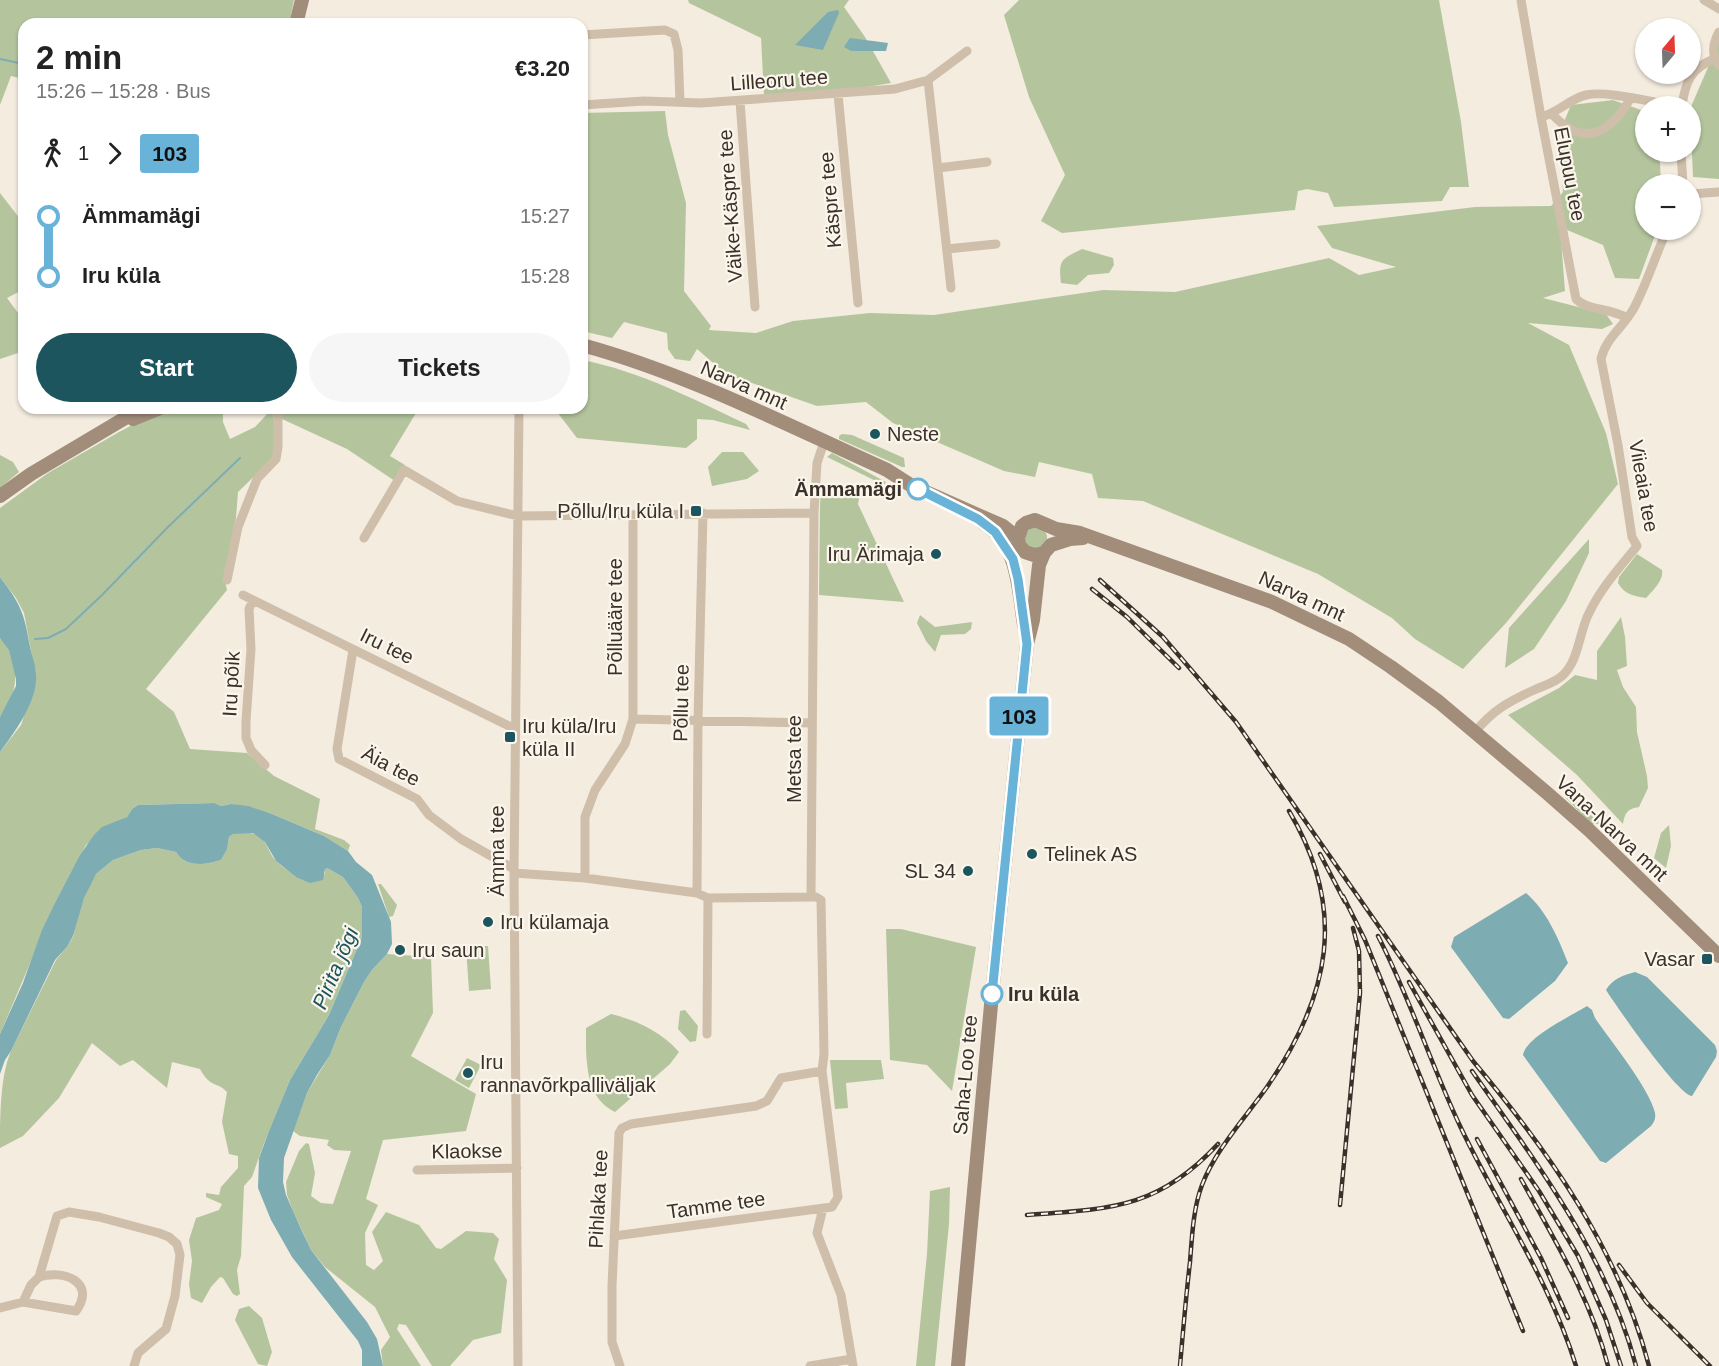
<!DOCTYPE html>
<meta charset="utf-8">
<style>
:root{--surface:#fff;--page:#f6f6f6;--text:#222;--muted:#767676;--accent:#1d555f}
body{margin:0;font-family:Arial,sans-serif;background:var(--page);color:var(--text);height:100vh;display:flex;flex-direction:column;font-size:22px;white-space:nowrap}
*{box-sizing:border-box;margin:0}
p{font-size:20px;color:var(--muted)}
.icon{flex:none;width:33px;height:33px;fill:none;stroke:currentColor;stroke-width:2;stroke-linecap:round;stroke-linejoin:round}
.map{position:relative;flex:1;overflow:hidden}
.sheet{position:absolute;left:18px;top:18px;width:570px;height:396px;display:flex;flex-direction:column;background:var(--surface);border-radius:18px;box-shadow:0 2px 4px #0004}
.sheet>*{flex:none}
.badge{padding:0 12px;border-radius:4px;font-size:21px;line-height:39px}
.needle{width:39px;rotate:19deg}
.fabs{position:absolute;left:1635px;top:18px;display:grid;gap:12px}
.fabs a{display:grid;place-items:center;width:66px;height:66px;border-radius:50%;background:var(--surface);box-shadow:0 2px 4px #0004;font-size:30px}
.map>.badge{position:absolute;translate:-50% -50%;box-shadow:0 0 0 3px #fff}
.legs{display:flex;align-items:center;gap:9px;height:66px;padding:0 18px;font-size:20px}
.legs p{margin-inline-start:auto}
.overview{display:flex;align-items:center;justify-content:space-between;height:102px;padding:0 18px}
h1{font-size:33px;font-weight:700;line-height:45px}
.action{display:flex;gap:12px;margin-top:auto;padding:12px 18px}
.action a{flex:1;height:69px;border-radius:36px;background:var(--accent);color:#fff;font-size:24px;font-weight:700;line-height:69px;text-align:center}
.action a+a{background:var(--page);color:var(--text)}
ul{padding:0 18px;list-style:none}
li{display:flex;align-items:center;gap:21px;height:60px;font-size:22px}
li i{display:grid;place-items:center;width:9px;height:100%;margin:0 8px;background:currentColor}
li i::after{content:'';width:15px;height:15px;margin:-8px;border:4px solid;border-radius:50%;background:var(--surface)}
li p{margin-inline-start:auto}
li:first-child i{background:linear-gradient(#0000 50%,currentColor 0)}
li:last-child i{background:linear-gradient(currentColor 50%,#0000 0)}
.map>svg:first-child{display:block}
.green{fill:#b4c59e}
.water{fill:#7dacb3}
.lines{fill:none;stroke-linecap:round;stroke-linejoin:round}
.stream{stroke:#7dacb3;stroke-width:2}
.street{stroke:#cebeaa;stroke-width:9}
.secondary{stroke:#a28d7b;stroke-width:14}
.rail-casing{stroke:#3b312a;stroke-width:4.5}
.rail{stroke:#fbf6ec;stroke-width:2;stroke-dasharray:7;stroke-linecap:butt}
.line-1-casing{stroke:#fff;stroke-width:14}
.line-1{stroke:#69b3d9;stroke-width:9}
.poi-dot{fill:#1d555f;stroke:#fbf6ec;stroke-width:2}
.stop-1-dot{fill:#fff;stroke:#69b3d9;stroke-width:3}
.labels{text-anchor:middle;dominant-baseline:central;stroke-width:4.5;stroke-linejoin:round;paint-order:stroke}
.street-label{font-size:20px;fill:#3b312a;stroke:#fbf6ec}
.poi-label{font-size:20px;fill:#3b312a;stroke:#fbf6ec;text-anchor:start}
.stop-label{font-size:20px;font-weight:bold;fill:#3b312a;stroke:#fbf6ec;text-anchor:end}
.water-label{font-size:21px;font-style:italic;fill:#1d555f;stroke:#fbf6ec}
</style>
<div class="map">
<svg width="1719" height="1366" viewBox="0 0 1719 1366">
<rect width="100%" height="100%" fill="#f4ecdf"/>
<path class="green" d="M0,0h294l-5,24h-265v55l-13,-3 -11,29z
M688,0h161l-5,7 21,30 26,46 -55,9 -72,3 -3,-57 -72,-35z
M1019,0h420l22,122 8,65h-19l-8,14 -108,6 -6,-14 -21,-4 -9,2 -3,19 -233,23 -21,-12 24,-46 -36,-78 -25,-82z
M1719,42v137l-26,-2 -3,-68z
M1613,100l28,10 4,13 1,29h10l4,11 1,21h-15v46h11l-18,49 -24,-1 -12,-33 -43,-18 5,64 -22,7 63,16 7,10 -11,5 -74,-6 41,22 37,88 12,51 -112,139 -43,46 -48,-30 -23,-21 -74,-44 -175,-73 -45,-3 -6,-24 -53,-12 -4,15 -31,-6 -111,-48 -27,-21 -49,4 -91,-32 -29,-25 -7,12 -15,-2 -7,-10 -1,-16 -43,-11 -12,16 -30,-7v-218l83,-2 3,24 18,68 -2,88 27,35 -2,4 47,3 37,-12 77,-8 64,2 169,-25 72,2 154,-34 30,17 37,-8 -64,-19 -15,-22 158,-19 76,-1 12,-14 -4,-58 12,-29z
M0,193l24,31v65l-17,9 17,23v30l-24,8z
M1082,249l31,9 1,7 -5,8 -21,2 -11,10 -16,-2c-3,-24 1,-24 21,-34z
M582,360c58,11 111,39 164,64l4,6 -37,-10 -16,-1v20l-11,9 -109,-10 -23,-30h28z
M184,408h7l2,3 30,-3v14l7,17 25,-12 15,-16 3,-1 3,37 -3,11 -35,34 -2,26 -12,59 3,13 -81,99 28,23 16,37 57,4 27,23 46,23 -5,30 29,11 6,5 -2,6 -24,-15 -52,-22 -41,-10 -10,2 -8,-3 -75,2 -6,4 -5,8 -10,5 -31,23 -26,48 -60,141v-282l21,-27 15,-45v-9l-3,-9 -9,-49 -8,-15 -16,-21v-69l48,-35 71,-41 21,-11z
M282,408h137l-29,48 15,9 -10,16 -48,-32 -65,-30z
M842,434l10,1 52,23 1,9h-3l-63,-28v-3z
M722,452h21l16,19 -12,8 -35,7 -4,-19z
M832,453l54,29 -2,3 -57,-28z
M0,455l13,7 6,10 -19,16z
M826,484h10l22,9 1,6 -1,5 46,98 -85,-7 1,-90 1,-15z
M1023 538a12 12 0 1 1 24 0a12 12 0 1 1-24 0Z
M1589,539v14l-23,48 -32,48 -29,19 4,-40z
M1637,554l25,16c2,10 -9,20 -16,28 -12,-2 -21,-3 -28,-15l1,-6z
M920,615l15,12 37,-5 -1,7 -6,5 -24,1 -6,17 -9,-11 -9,-18z
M1621,617l4,20 2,29 -10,4 6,17 13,20 1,25 10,44 1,12 -9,19c-12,2 -14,6 -16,17l-46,-49 -69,-60 51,-27 16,-13 22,5v-29z
M0,638c23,21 18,58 0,79z
M1567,793l34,31h-10l-27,-28z
M1669,825l2,21 -5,22 -12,-10 7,-25z
M244,832c26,2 20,17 33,30 6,6 13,9 19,15l29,-3v-6h2l16,9 15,21 4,9v30l-33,78 -39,65 -27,66 -11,31 -8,9 -3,70 -4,14 3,24 -3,2 -4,-2 -10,-16 -3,-1 -9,10 -9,16 -11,-5 -2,-14 3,-23 -3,-21 7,-22 23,-8 3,-6 -16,-7v-4l13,2 2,-8 17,-19v-12l-9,-2 -7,-32 5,-30c-10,-11 -16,-3 -27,-23l-28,-7 -5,26 -34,-28 -13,6 -28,-23 -33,55 -36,38 -23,12c0,-30 0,-72 11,-97l45,-91 11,-13 6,-10 6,-26 10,-26 7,-11 17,-14 28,-10 16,-2 19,4c9,16 30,13 45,8l6,-12 2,-11 4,-3z
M378,884h3l16,21 -4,11 -4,1z
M886,929h15l75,18 -24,144 -25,-26 -37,-5z
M488,946l3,43 -22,2 -3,-44z
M387,954l44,3 2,56 -22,43 65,38 -10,37 -83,9 -17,59 12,6 -13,28 1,32 8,5 9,-9 -11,-29 14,-20 33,13 17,23 5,1 25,-18 27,2 6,6 -5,20 13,21 -6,53 -28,7 -23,26h-18l-26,-41 -7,-1 -2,5 24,37h-38l-2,-16 9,-13 -15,-30 -50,-40 -14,-17 -18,-39 -6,-16 -1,-13 13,-31 7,-8 3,1 6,29 -4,23 10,7 12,1 18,-53 -17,-1 -7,-5 2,-5 -29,-4 -7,-5 14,-38 23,-38 11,-28 23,-45 8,-12z
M685,1010l13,16 -2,15 -6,1 -12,-13 2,-18z
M611,1014c25,6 51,18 68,38l-9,12 -55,48c-31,-14 -29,-55 -29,-84z
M467,1058l14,7 -12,23 -14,-8z
M830,1060h51l3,19 -38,4 2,25 -13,1z
M950,1187l-1,37 -14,142h-19l11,-112 3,-63z
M249,1306l13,12 10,34 -5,14 -9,-2 -23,-44 4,-11z"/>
<path class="water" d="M838,10l1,3 -16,37 -28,-5 33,-33z
M850,38l38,5 -2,8h-35l-7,-4z
M0,577c21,28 24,35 30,70 2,9 6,19 6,27 2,27 -21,58 -36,78v-35l16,-31v-7l-7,-29 -9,-12z
M214,803l7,3 10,-2 17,2 24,8 52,22 24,15 8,11 16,13 19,47 1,22 -5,10 -15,16 -8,12 -23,45 -11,28 -13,20 -10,18 -23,65 -1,24 3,13 15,34 10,21 56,72 10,17 6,27h-21v-16l-4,-9 -66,-84 -21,-37 -13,-32 1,-30 10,-27 21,-51 39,-65 33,-78v-30l-4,-9 -15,-21 -16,-9 -2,1 -2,11 -13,3 -14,-6 -20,-16 -11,-19 -12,-9 -20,1 -4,3 -2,12 -6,11c-15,5 -36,8 -45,-8l-19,-4 -16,2 -28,10 -17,14 -12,24 -11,38 -6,11 -12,13 -44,91 -6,9 -5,14v-40l23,-51 19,-53 18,-37 20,-38 14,-20 8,-8 25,-10 5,-8 6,-4z
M1526,893c21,18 32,45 42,70l-13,18 -46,38 -6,-1 -52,-71 3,-10z
M1635,972l12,5 68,68 2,6 -1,6 -24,39c-15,-2 -75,-89 -86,-106 6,-11 18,-15 29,-18z
M1587,1006l5,4 3,8c15,22 55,71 60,95 1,6 -1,9 -4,13l-45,37 -6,-2 -77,-106c3,-18 48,-39 64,-49z"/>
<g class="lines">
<path class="stream" d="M0,59l24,5
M35,639l13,-1 18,-9 36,-34 66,-68 72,-69"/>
<path class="street" d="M1521,0l20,117 35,182c12,12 36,9 51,19
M1704,0l15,9
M1719,32c-6,11 -8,23 0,33
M582,35l83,-5 9,4 4,16 2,52
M928,80l23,208
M838,94l20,209
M740,101l15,206
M582,105l62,-4 57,2 194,-14 33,-9 39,-29
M1682,106c3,-23 9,-38 32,-47
M1552,114c31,34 58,20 78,-15
M1541,117c17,-4 28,-18 45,-22 21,-5 68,8 92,11
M1681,152l2,32
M938,168l49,-6
M1690,194l29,-2
M947,249l49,-5
M364,538l40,-68 53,31 61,15 296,-3
M227,580l11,-53 19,-48 19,-20 2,-12v-39
M243,595l272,134
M253,600l-4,9 2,40 -5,72v17l5,12 14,15
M353,650l-16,99 2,10 78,40 12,16 32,24 53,30
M633,719l179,4
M1475,732c18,-22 33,-30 59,-42 9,-4 20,-7 28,-14 17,-15 17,-44 27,-63 12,-25 31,-46 48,-67l-5,-9 -14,-92 -17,-86c5,-23 26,-34 35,-55 12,-24 20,-50 31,-74
M514,873l71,5 112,15 11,5 103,-1
M585,878v-61l10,-27 30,-46 8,-25v-203
M697,893l1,-173 5,-207
M707,1034l1,-136
M417,1170l100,-2
M823,1208l-6,25 24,62 12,71
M614,1236l218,-29 6,-10 -16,-126
M23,1302l8,-17 8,-8 18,-61 12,-4 30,5 60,16 10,4 8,7 3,11 -5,41 -9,33 -28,24 -4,13
M0,1308l23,-6 53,9c21,-29 -13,-42 -37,-34
M518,1366l-4,-493 5,-465
M620,1366l-8,-24v-56l7,-153 3,-5 9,-4 125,-18 11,-5 14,-23 41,-7 2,-17 -3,-154 -5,-3h-5l3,-384 3,-50 7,-21
M810,1366l42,-7"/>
<path class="secondary" d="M296,24l6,-24
M582,345c106,29 205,80 305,125l25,16 91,40 15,12 1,7 6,7 9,3 10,-2 7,-8 19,-6 13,-1
M133,419l27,-11
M0,496l31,-22 111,-66
M983,523c36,22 35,65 41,102
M1018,538l4,-12 4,-3 9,-3 21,9 24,4 192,69 77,37 42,28 48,35 108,91 42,37 130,126
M958,1366l34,-372 35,-350 6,-24 6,-55 5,-12"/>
<defs>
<path id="rail" d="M1100,580l63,57 73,85 237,339c76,91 146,189 176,305
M1092,589l35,28 52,51
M1320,854l25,48
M1343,896l22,44 158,391
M1378,936c32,62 53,129 83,192 38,80 89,153 115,238
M1409,982l63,113 67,96 39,65 28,64 15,46
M1472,1071c65,93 135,184 164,295
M1477,1139l64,119 27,60
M1521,1179c33,60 70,120 87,187
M1340,1205l20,-212 -1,-42 -6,-23
M1027,1215c83,-6 131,-6 191,-71
M1619,1265l28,38 63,63
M1180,1366c3,-35 6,-70 10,-104 2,-25 3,-53 12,-77 14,-36 43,-67 65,-98 63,-91 81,-177 22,-276"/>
</defs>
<use href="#rail" class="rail-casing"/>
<use href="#rail" class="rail"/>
</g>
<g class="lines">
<defs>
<path id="line-1" d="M918,489l60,30 17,13 18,27 5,20 9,65 -35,350"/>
</defs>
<use href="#line-1" class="line-1-casing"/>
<use href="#line-1" class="line-1"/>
</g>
<g class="poi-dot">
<circle cx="875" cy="434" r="6"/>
<rect x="690" y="505" width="12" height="12" rx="3"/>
<circle cx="936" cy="554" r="6"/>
<rect x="504" y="731" width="12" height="12" rx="3"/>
<circle cx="1032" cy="854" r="6"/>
<circle cx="968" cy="871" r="6"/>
<circle cx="488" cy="922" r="6"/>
<circle cx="400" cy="950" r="6"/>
<rect x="1701" y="953" width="12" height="12" rx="3"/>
<circle cx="468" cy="1073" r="6"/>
</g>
<g class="stop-1-dot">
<circle cx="918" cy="489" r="10"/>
<circle cx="992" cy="994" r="10"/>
</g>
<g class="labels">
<g class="street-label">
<text transform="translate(779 80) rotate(-4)">Lilleoru tee</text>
<text transform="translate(1570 174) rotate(79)">Elupuu tee</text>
<text transform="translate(830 200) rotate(-95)">Käspre tee</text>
<text transform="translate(730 206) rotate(-94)">Väike-Käspre tee</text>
<text transform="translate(744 385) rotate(24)">Narva mnt</text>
<text transform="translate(1644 486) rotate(80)">Viieaia tee</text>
<text transform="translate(1302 596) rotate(25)">Narva mnt</text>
<text transform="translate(615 617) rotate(-90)">Põlluääre tee</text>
<text transform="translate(387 646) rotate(26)">Iru tee</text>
<text transform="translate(231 684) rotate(-87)">Iru põik</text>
<text transform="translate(681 703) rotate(-89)">Põllu tee</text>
<text transform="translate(794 759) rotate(-90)">Metsa tee</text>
<text transform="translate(391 766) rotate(28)">Äia tee</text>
<text transform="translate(1612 828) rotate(43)">Vana-Narva mnt</text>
<text transform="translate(497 851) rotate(-90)">Ämma tee</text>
<text transform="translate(965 1075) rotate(-85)">Saha-Loo tee</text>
<text transform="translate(467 1151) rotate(-1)">Klaokse</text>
<text transform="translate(598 1199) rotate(-87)">Pihlaka tee</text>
<text transform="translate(716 1205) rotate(-8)">Tamme tee</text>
</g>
<g class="poi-label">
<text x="887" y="434">Neste</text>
<text x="684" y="511" text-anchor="end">Põllu/Iru küla I</text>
<text x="924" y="554" text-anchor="end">Iru Ärimaja</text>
<text x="522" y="726">Iru küla/Iru<tspan x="522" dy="23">küla II</tspan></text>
<text x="1044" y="854">Telinek AS</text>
<text x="956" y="871" text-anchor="end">SL 34</text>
<text x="500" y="922">Iru külamaja</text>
<text x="412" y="950">Iru saun</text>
<text x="1695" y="959" text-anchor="end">Vasar</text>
<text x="480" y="1062">Iru<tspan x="480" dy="23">rannavõrkpalliväljak</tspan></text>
</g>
<g class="stop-label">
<text x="902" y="489">Ämmamägi</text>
<text x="1008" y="994" text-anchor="start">Iru küla</text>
</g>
<g class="water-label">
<text transform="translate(335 968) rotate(-67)">Pirita jõgi</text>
</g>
</g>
</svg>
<div class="fabs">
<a><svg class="needle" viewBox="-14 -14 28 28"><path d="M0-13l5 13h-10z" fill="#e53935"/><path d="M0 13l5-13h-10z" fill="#767676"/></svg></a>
<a>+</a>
<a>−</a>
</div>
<b class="badge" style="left:1019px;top:716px;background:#69b3d9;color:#111">103</b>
<section class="sheet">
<div class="overview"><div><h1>2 min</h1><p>15:26 – 15:28 · Bus</p></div><b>€3.20</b></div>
<div class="legs"><svg class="icon" aria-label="walk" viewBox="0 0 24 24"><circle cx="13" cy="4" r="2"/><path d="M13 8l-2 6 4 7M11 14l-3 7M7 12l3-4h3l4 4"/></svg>1<svg class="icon" aria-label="forward" viewBox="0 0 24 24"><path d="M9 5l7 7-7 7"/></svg><b class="badge" style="background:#69b3d9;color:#111">103</b></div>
<ul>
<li><i style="color:#69b3d9"></i><b>Ämmamägi</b><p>15:27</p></li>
<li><i style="color:#69b3d9"></i><b>Iru küla</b><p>15:28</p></li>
</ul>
<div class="action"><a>Start</a><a>Tickets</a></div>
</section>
</div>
